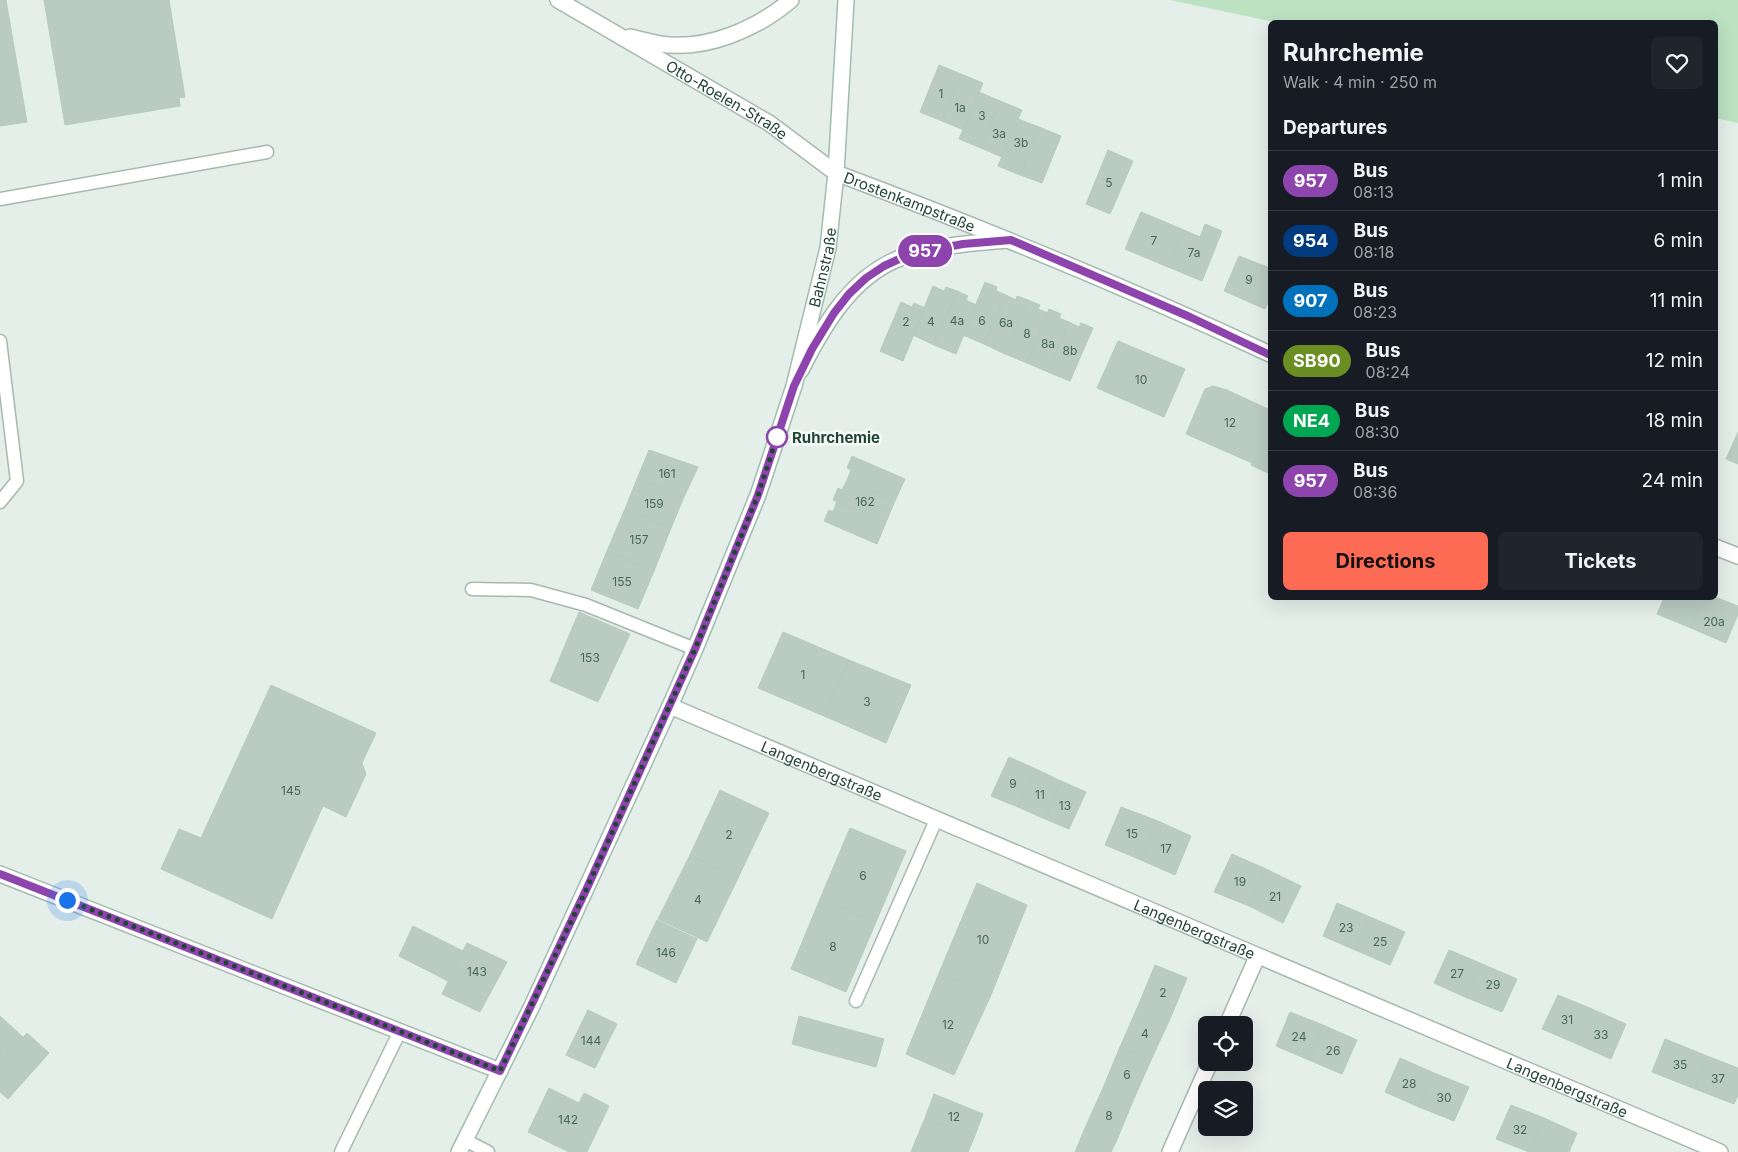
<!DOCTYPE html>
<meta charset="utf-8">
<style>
:root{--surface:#171b24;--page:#20242c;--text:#f1f3f6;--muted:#9ea1a6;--line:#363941;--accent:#fe6b55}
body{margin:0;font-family:Inter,sans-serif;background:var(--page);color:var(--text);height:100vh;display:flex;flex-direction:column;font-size:19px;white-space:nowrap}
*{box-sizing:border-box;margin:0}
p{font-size:16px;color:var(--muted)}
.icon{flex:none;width:28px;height:28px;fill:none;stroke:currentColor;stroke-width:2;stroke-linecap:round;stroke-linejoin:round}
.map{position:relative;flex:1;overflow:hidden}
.side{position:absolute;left:1268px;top:20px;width:450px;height:580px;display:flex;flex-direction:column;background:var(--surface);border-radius:8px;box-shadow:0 5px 20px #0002}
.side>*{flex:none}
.badge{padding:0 10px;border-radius:16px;font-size:18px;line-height:32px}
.fabs{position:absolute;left:1198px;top:1016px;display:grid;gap:10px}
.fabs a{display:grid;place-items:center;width:55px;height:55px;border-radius:8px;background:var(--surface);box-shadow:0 5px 20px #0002;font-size:25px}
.you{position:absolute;width:25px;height:25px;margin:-12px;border:4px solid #fff;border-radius:50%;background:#1a73e8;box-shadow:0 0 0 8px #1a73e833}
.map>.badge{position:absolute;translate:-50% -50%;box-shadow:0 0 0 2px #fff}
h2{padding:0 15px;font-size:19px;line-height:45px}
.round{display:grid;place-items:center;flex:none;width:52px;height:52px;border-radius:8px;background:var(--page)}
.summary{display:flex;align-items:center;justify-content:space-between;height:85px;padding:0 15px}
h1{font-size:24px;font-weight:700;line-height:38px}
.action{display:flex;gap:10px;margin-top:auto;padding:10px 15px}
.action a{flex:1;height:58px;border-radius:8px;background:var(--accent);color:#111;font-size:20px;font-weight:700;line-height:58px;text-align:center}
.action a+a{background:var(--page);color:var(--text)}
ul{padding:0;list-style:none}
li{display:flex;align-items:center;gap:15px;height:60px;padding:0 15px;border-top:1px solid var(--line)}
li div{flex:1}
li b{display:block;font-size:19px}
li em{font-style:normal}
li .badge{min-width:55px;font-weight:700;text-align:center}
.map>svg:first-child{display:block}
.green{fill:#bce2c2}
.building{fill:#bacbc2;stroke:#b7cac0}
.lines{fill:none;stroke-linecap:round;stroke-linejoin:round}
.service-casing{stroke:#a7b8b1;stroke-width:15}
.minor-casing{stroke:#a7b8b1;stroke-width:18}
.tertiary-casing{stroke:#a7b8b1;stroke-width:18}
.secondary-casing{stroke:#a2bcb0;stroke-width:18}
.service{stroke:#fff;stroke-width:12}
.minor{stroke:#fff;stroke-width:15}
.tertiary{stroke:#fff;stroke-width:15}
.secondary{stroke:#fff;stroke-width:15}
.line-casing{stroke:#fff;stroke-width:11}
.line{stroke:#8e44ad;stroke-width:8}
.walk{stroke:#224437;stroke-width:5;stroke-dasharray:0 9}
.stop-dot{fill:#fff;stroke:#8e44ad;stroke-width:2.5}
.labels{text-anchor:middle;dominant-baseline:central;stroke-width:5;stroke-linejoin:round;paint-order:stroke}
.number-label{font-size:12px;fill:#48665a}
.street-label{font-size:15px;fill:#224437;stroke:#f6fbf8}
.stop-label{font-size:15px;font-weight:bold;fill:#224437;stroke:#f6fbf8;text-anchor:start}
</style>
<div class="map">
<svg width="1738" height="1152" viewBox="0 0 1738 1152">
<rect width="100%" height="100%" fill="#e5efea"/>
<path class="green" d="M1170,0h568v123l-23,-5v-96h-441z"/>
<path class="building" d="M0,0h6l21,122 -27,4z
M44,0h125l16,97 -6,1 1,8 -115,19z
M939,65l22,9 -19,47 -22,-9z
M961,74l22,9 -19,47 -22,-9z
M979,92l21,9 -19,47 -22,-9z
M1000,101l22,9 -20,47 -21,-9z
M1018,119l21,8 -19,48 -22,-9z
M1039,127l22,9 -19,47 -22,-8z
M1108,150l25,11 -23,53 -24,-10z
M1141,212l43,18 -16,37 -43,-18z
M1205,224l17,7 -20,50 -34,-14 16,-37 16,7z
M1239,256l31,12v30l-5,11 -41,-18z
M985,282l12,5 -1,4 10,4 -22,49 -21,-9z
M933,286l11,5 2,-4 11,4 -23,54 -21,-10z
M957,291l11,5 -2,4 10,5 -20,49 -22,-9z
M1006,295l10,5 1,-4 11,4 -23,54 -21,-10z
M1028,300l12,5 -2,4 10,4 -21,50 -22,-9z
M901,302l11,5 2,-4 11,5 -22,53 -23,-10z
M1049,309l12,5 -2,4 10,4 -21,50 -21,-9z
M1069,322l10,5 2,-4 12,5 -23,53 -22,-9z
M1118,341l67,28 -21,48 -67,-29z
M1213,386l14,4 43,20v64l-19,-9 1,-2 -66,-29 19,-45z
M1738,432v32l-12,-5z
M649,450l49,17 -14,30 -47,-18z
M852,456l53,23 -10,22 -48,-21 4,-10 -4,-2z
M637,479l47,18 -13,31 -46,-19z
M847,480l48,21 -9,21 -53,-22 5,-12 4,2z
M837,501l49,21 -9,22 -53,-23 5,-11 4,2z
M625,509l46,19 -17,43 -47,-20z
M607,551l47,20 -16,38 -47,-19z
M1715,597l23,9v8l-12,29 -35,-15 13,-30z
M1664,598h40l-13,30 -34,-14z
M579,612l51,22 -32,68 -48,-21z
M783,632l66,28 -25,56 -66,-28z
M849,660l62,25 -25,58 -62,-27z
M271,685l105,48 -14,30 4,11 -20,43 -23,-11 -51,113 -111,-50 18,-40 22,9z
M1009,757l27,12 -18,38 -27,-11z
M1036,769l25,12 -16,38 -27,-12z
M1061,781l25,11 -17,37 -24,-10z
M720,790l49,23 -31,65 -48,-23z
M1121,807l37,14 -17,39 -36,-15z
M1158,821l33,15 -16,39 -34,-15z
M850,828l56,23 -30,71 -56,-23z
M1232,854l34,15 -17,37 -35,-14z
M690,855l48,23 -31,64 -49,-23z
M1266,869l35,17 -18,37 -34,-17z
M977,883l50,22 -36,90 -52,-22z
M820,899l56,23 -30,70 -55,-23z
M1337,903l33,14 -15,33 -32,-14z
M1370,917l35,15 -15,33 -35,-15z
M657,920l40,19 -21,44 -40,-19z
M413,926l50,25 -15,30 -49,-25z
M467,943l40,19 -27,50 -38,-18z
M1449,950l31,13 -15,34 -31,-14z
M1480,963l37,16 -15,33 -37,-15z
M1155,965l32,13 -17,41 -32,-13z
M939,973l52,22 -37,80 -48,-21z
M1558,995l34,14 -15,35 -35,-15z
M1138,1006l32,13 -19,41 -31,-13z
M1592,1009l34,15 -15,35 -34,-15z
M588,1010l29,14 -22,44 -29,-13z
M1290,1012l33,13 -14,35 -33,-14z
M0,1016l23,21 -23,26z
M799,1016l85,23 -8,28 -84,-23z
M1323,1025l34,15 -15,34 -33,-14z
M27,1033l22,20 -41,46 -8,-7v-29z
M1665,1039l42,17 -12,33 -43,-17z
M1120,1047l31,13 -18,41 -30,-13z
M1707,1056l31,12v27l-4,9 -39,-15z
M1400,1058l34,15 -15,34 -34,-15z
M1434,1073l35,14 -15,34 -35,-14z
M549,1088l30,15 5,-10 25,13 -22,46h-18l-41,-20z
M1103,1088l30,13 -17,41 -31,-14z
M934,1094l49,20 -9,24 -49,-20z
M1511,1105l33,13 -15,34 -33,-13z
M925,1118l49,20 -6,14h-28l-25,-10z
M1544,1118l33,15 -8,19h-40z
M1085,1128l31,14 -5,10h-36z
M915,1142l25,10h-29z"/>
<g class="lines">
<defs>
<path id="service" d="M0,199l267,-47
M0,341l17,140 -17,21
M472,589l59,1 55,15 109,44
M856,1001l80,-181
M465,1140l23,12
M341,1152l59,-121"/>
<g id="minor">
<path id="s1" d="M558,0l211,123 67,50"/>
<path d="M630,37c10,2 20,5 30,7 46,7 97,-15 131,-44"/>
<path id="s2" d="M670,706l1050,446"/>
<path d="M1227,1025l30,-68"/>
<path d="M1170,1152l40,-90"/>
</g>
<g id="tertiary">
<path id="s3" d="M836,173c147,55 292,115 434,181"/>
<path d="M801,370c24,-48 55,-101 111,-116 31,-9 63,-11 95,-14"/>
<path d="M1715,547l23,9"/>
<path d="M0,874l500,197"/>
</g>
<g id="secondary">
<path id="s4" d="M459,1152l73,-146 138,-300 25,-57 63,-154 12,-36 24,-73 34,-138 8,-75 10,-173"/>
</g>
</defs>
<use href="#service" class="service-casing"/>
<use href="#minor" class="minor-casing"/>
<use href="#tertiary" class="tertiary-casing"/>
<use href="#secondary" class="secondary-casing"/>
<use href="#service" class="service"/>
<use href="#minor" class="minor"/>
<use href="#tertiary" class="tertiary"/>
<use href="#secondary" class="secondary"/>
</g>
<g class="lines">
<defs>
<path id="line" d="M0,874l500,197 87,-183 108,-239 63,-154 36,-109 18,-37 22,-36 15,-19 17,-16 18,-12 26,-12 53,-10 48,-4 179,77 80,38"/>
</defs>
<use href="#line" class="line-casing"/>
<use href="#line" class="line"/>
<path class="walk" d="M67,900l433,171 87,-183 108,-239 63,-154 19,-58"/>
</g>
<circle class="stop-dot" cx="777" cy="437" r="10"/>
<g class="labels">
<g class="number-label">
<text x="941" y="93">1</text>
<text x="960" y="107">1a</text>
<text x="982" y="115">3</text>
<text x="999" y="133">3a</text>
<text x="1021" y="142">3b</text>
<text x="1109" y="182">5</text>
<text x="1154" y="240">7</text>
<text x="1194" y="252">7a</text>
<text x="1249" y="279">9</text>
<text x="957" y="320">4a</text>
<text x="982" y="320">6</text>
<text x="906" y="321">2</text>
<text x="931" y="321">4</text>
<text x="1006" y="322">6a</text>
<text x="1027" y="333">8</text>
<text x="1048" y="343">8a</text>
<text x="1070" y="350">8b</text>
<text x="1141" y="379">10</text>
<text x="1230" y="422">12</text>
<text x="667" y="473">161</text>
<text x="865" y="501">162</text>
<text x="654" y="503">159</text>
<text x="639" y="539">157</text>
<text x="622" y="581">155</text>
<text x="1714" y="621">20a</text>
<text x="590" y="657">153</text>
<text x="803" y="674">1</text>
<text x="867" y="701">3</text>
<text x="1013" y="783">9</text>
<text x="291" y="790">145</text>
<text x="1040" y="794">11</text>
<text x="1065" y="805">13</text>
<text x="1132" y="833">15</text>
<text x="729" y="834">2</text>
<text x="1166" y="848">17</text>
<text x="863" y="875">6</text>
<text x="1240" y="881">19</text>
<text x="1275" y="896">21</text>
<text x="698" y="899">4</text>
<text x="1346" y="927">23</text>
<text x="983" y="939">10</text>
<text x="1380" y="941">25</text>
<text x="833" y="946">8</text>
<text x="666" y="952">146</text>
<text x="477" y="971">143</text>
<text x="1457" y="973">27</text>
<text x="1493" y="984">29</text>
<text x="1163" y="992">2</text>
<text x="1567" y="1019">31</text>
<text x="948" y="1024">12</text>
<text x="1145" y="1033">4</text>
<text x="1601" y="1034">33</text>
<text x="1299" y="1036">24</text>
<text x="591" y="1040">144</text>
<text x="1333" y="1050">26</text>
<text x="1680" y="1064">35</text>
<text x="1127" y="1074">6</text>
<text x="1718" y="1078">37</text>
<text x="1409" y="1083">28</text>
<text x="1444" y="1097">30</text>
<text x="1109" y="1115">8</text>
<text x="954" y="1116">12</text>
<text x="568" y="1119">142</text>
<text x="1520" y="1129">32</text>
</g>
<g class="street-label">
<text stroke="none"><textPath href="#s1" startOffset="196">Otto-Roelen-Straße</textPath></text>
<text stroke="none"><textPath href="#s3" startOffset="79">Drostenkampstraße</textPath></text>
<text stroke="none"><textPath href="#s4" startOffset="959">Bahnstraße</textPath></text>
<text stroke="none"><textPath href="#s2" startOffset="165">Langenbergstraße</textPath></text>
<text stroke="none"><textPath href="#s2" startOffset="570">Langenbergstraße</textPath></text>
<text stroke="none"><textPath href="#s2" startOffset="975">Langenbergstraße</textPath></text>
</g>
<g class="stop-label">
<text x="792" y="437">Ruhrchemie</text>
</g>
</g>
</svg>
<div class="fabs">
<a><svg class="icon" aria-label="locate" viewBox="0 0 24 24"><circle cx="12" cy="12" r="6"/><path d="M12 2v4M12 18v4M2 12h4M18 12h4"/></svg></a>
<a><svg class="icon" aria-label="layers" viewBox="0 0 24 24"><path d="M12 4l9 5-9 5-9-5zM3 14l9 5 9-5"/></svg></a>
</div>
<div class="you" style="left:67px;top:900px"></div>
<b class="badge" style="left:925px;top:251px;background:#8e44ad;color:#fff">957</b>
<section class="side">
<div class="summary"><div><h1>Ruhrchemie</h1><p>Walk · 4 min · 250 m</p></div><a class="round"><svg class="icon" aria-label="heart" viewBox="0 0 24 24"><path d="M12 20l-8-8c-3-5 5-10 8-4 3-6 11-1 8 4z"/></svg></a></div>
<h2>Departures</h2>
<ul>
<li><span class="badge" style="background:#8e44ad;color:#fff">957</span><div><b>Bus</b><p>08:13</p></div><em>1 min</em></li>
<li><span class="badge" style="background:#003b80;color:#fff">954</span><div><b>Bus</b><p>08:18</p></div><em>6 min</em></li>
<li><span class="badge" style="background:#0072bc;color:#fff">907</span><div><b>Bus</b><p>08:23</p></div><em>11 min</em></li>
<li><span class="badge" style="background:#6b8e23;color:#fff">SB90</span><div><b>Bus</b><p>08:24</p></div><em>12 min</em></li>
<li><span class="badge" style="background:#00a651;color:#fff">NE4</span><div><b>Bus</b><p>08:30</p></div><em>18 min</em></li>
<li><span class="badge" style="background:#8e44ad;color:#fff">957</span><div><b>Bus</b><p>08:36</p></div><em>24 min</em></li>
</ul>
<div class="action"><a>Directions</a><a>Tickets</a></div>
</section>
</div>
